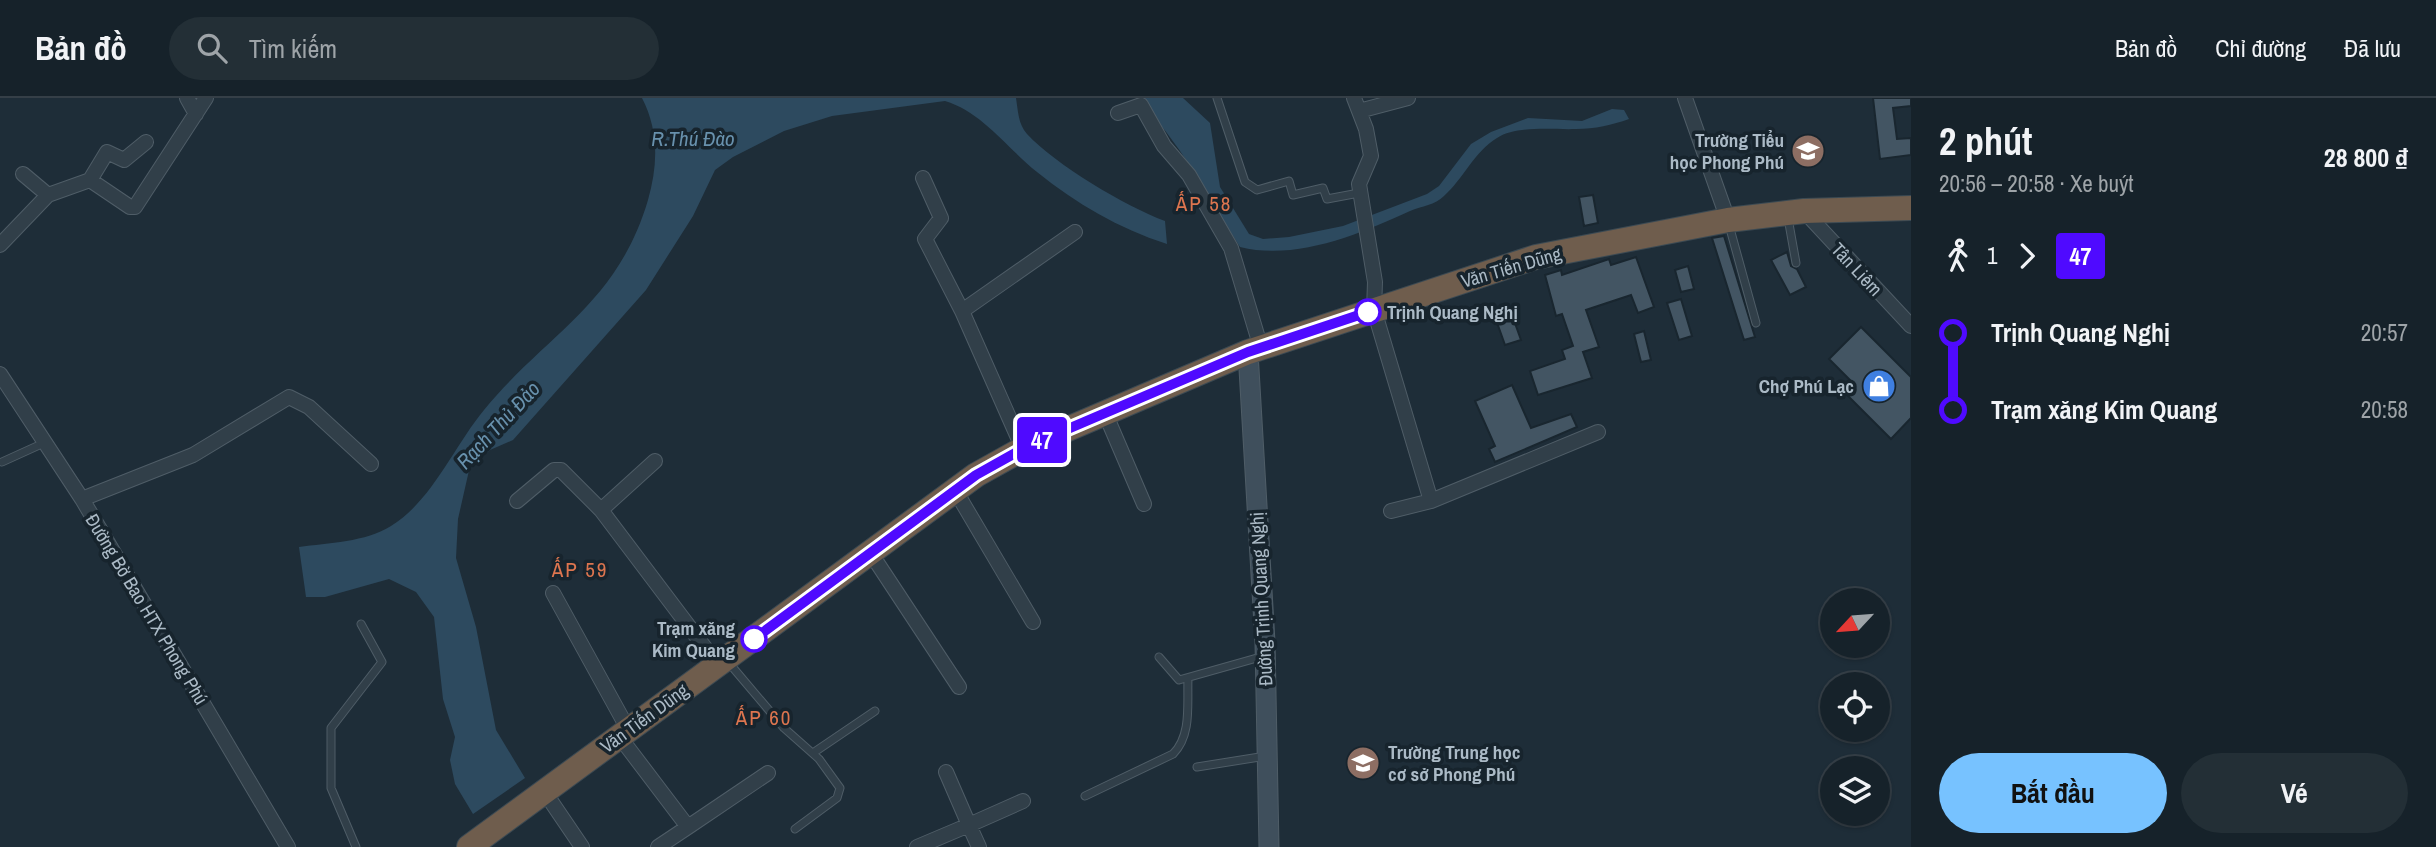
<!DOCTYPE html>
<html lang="vi">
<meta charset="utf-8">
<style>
:root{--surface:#16222a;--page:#232f36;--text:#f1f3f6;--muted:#9ea4a8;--line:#353f47;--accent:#77c2ff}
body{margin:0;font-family:"Archivo Narrow",sans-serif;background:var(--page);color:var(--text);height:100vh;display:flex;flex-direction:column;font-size:26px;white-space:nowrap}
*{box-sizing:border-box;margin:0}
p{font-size:23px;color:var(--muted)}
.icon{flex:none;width:38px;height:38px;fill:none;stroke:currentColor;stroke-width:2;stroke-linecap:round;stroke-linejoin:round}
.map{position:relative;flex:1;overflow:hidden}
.details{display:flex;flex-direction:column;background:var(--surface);width:525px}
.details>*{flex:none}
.badge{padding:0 14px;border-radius:5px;font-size:24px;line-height:46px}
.needle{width:46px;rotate:244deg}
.tools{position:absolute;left:1820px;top:490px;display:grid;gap:14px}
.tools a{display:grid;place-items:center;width:70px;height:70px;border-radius:50%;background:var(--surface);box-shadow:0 2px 5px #0004,0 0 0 2px var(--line);font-size:35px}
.map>.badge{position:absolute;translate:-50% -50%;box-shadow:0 0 0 4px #fff}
.legs{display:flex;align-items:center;gap:10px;height:77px;padding:0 28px;font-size:23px}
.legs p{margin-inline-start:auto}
.overview{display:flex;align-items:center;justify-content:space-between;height:119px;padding:0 28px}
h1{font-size:38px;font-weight:700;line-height:52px}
.action{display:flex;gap:14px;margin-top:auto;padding:14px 28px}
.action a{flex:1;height:80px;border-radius:42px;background:var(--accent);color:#111;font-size:28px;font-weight:700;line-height:80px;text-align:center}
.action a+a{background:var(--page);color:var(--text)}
ul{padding:0 28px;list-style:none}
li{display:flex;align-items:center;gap:24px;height:77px;font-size:26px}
li i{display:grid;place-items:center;width:10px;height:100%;margin:0 9px;background:currentColor}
li i::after{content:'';width:18px;height:18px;margin:-9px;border:5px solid;border-radius:50%;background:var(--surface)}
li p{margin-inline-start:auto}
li:first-child i{background:linear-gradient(#0000 50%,currentColor 0)}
li:last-child i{background:linear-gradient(currentColor 50%,#0000 0)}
header{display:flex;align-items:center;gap:42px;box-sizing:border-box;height:98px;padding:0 35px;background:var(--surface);border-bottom:2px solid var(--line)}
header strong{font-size:33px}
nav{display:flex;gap:38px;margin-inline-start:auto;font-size:24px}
.search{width:490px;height:63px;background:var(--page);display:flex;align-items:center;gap:18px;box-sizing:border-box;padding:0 24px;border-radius:38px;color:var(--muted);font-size:26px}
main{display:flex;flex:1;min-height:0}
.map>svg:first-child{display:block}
.water{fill:#2d4a5f}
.building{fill:#435563;stroke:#19262f;stroke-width:2}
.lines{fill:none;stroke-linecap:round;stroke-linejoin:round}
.lane-casing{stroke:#4f5d67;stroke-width:9}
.street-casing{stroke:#4f5d67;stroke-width:16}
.secondary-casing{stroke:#4f5d67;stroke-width:21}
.highway-casing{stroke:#3c4a53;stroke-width:26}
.lane{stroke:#313f49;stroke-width:7}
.street{stroke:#313f49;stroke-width:14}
.secondary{stroke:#3f4f5c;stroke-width:19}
.highway{stroke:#6f5d4d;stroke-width:24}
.line-1-casing{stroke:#fff;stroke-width:16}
.line-1{stroke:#4f0aff;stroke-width:10}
.stop-1-dot{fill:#fff;stroke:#4f0aff;stroke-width:3.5}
.labels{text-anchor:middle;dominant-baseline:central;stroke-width:7;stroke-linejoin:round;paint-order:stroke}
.poi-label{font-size:19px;font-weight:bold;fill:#abbac6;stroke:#17242d;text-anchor:end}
.street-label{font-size:19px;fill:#abbac6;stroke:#17242d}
.stop-label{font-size:19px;font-weight:bold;fill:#abbac6;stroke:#17242d;text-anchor:start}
.water-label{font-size:21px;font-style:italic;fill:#6891ad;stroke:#17242d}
.neighbourhood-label{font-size:21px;letter-spacing:2px;fill:#dd754f;stroke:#17242d}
</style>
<header>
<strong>Bản đồ</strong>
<div class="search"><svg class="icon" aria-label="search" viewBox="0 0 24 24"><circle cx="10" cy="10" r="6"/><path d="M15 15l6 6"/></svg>Tìm kiếm</div>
<nav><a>Bản đồ</a><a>Chỉ đường</a><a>Đã lưu</a></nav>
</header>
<main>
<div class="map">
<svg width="1911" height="749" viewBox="0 0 1911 749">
<rect width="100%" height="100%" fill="#1e2d38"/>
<path class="water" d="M642,0h374c2,12 2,26 11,36 29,31 98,72 138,87l2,23c-49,-16 -90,-40 -130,-72 -30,-24 -55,-60 -92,-71l-113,15 -48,15 -51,26 -18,13 -22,46 -47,74 -133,150 -23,10 -20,16 -12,53 -2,39 20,69 20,103 29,48 -52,36 -18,-30 -5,-24 5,-23 -12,-38 -9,-82 -18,-25 -27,-13 -64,18h-19l-7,-50c29,-4 67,-5 92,-21 41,-25 63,-80 93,-116 62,-76 133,-105 164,-210 10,-35 11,-69 -6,-102z
M1136,0h47l27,25 10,64 29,47 14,5 26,-2 54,-11 84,-32 12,-8 32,-42 20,-12 37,-14 54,3 30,-12 12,1 5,9c-17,6 -34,10 -53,10 -22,1 -59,-4 -79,9 -23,14 -33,40 -53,58 -9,9 -22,10 -34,15 -50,23 -114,50 -170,36 -33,-52 -60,-106 -104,-149z"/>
<path class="building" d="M1873,0h38v8l-18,2 4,31 14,-1v17l-31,4z
M1593,97l5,28 -14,3 -5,-29z
M1724,138l31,101 -11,3 -32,-102z
M1787,154l4,14 6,3 9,18 -16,8 -19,-35z
M1636,159l18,50 -16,6 -7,-18 -45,15 13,37 -16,5 9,26 -54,17 -8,-24 35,-12 -3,-9 11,-4 -11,-32 -6,2 -11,-41 16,-5 1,5 47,-16 2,6z
M1688,168l6,23 -13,3 -6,-22z
M1681,201l11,37 -13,4 -12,-37z
M1511,214l10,28 -16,5 -10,-28z
M1861,229l50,50v41l-20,21 -48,-48 9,-9 -23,-23z
M1644,233l7,29 -10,2 -7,-28z
M1512,287l19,43 40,-14 6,13 -82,35 -6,-13 6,-3 -20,-45z"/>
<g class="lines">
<defs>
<path id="lane" d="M1217,0l28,84 12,8 32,-9 4,14 30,-7 4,11 32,-6
M1788,120l8,45
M1729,127l27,98
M2,364l44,-20
M1159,559l20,23 85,-24
M729,565l55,65 35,31 21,29 -3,10 -42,31
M813,655l62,-42
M1197,669l69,-11
M1085,698l88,-42c19,-19 14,-50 15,-76
M356,749l-25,-59v-60l51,-66 -21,-38"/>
<path id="street" d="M187,0l9,16
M1354,0l12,31 5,27 -12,28 16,98 -1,28 57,191
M1685,0l43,122
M1359,13l49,-13
M1118,15l23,-8 23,41 25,29 42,73 30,100
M923,80l18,40 -16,21 37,72
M90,82l17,-28 17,8 22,-18
M48,97l42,-15 40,27h5l71,-109
M1804,113l107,115
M0,147l48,-50 -25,-21
M0,276l82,125 206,348
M1105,315l39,91
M1023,351l-61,-138 113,-79
M655,363l-54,49 117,155
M955,392l78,132
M82,401l111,-44 96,-58 20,10 62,57
M517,403l37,-31h7l40,40
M1391,413l40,-10 167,-69
M870,454l89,135
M553,495l75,136
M619,638l69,91 80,-54
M946,674l23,53 54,-24
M544,693l38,56
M658,749l30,-20
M917,749l52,-22 10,22"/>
<path id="secondary" d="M1248,254l17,290 4,205"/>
<path id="highway" d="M469,749l507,-372 52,-29 220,-94 288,-95 192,-37 76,-9 107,-3"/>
</defs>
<use href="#lane" class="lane-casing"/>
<use href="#street" class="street-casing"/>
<use href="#secondary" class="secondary-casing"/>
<use href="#highway" class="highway-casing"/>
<use href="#lane" class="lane"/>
<use href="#street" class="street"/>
<use href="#secondary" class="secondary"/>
<use href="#highway" class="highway"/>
</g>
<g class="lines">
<defs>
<path id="line-1" d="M754,541l222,-164 52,-29 220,-94 120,-40"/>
</defs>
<use href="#line-1" class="line-1-casing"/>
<use href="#line-1" class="line-1"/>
</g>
<defs>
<symbol id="school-disc" viewBox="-11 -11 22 22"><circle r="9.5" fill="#8d6e63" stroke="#17242d"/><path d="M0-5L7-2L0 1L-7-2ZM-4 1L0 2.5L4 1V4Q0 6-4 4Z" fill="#fff"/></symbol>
<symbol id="shop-disc" viewBox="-11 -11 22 22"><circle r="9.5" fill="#3f7fe0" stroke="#17242d"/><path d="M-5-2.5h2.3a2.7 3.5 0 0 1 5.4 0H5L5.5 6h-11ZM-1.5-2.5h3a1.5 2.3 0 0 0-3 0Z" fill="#fff"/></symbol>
</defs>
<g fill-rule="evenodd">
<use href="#school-disc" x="1789" y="34" width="38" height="38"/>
<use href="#shop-disc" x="1860" y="269" width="38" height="38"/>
<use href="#school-disc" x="1344" y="646" width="38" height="38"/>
</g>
<g class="stop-1-dot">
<circle cx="1368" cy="214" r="12"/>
<circle cx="754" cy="541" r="12"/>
</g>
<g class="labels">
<g class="poi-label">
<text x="1784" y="42">Trường Tiểu<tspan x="1784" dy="22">học Phong Phú</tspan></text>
<text x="1854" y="288">Chợ Phú Lạc</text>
<text x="1388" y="654" text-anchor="start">Trường Trung học<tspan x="1388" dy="22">cơ sở Phong Phú</tspan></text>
</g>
<g class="street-label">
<text transform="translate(1511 169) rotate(-16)">Văn Tiến Dũng</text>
<text transform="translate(1857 171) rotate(47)">Tân Liêm</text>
<text transform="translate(1261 501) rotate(-93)">Đường Trịnh Quang Nghị</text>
<text transform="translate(147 511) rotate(59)">Đường Bờ Bao HTX Phong Phú</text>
<text transform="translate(644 620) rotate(-36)">Văn Tiến Dũng</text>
</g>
<g class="stop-label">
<text x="1387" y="214">Trịnh Quang Nghị</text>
<text x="735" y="530" text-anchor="end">Trạm xăng<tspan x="735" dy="22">Kim Quang</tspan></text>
</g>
<g class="water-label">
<text x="693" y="40">R.Thú Đào</text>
<text transform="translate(498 327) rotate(-47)">Rạch Thủ Đảo</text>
</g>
<g class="neighbourhood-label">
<text x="1204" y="105">ẤP 58</text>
<text x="580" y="471">ẤP 59</text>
<text x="764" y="619">ẤP 60</text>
</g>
</g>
</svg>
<div class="tools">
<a><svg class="needle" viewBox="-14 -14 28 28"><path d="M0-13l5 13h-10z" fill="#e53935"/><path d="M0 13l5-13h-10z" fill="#9ea4a8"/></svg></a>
<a><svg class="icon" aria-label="locate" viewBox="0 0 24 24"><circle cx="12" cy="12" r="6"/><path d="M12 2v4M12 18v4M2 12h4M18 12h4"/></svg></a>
<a><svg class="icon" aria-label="layers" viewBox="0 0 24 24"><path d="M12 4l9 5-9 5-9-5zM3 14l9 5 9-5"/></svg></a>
</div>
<b class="badge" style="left:1042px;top:342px;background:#4f0aff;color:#fff">47</b>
</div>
<section class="details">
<div class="overview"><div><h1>2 phút</h1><p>20:56 – 20:58 · Xe buýt</p></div><b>28 800 ₫</b></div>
<div class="legs"><svg class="icon" aria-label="walk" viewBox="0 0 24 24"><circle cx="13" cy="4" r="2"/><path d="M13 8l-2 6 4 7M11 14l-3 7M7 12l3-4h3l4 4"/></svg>1<svg class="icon" aria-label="forward" viewBox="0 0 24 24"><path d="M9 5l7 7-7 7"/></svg><b class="badge" style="background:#4f0aff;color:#fff">47</b></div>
<ul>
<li><i style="color:#4f0aff"></i><b>Trịnh Quang Nghị</b><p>20:57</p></li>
<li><i style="color:#4f0aff"></i><b>Trạm xăng Kim Quang</b><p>20:58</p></li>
</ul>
<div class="action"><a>Bắt đầu</a><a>Vé</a></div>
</section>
</main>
